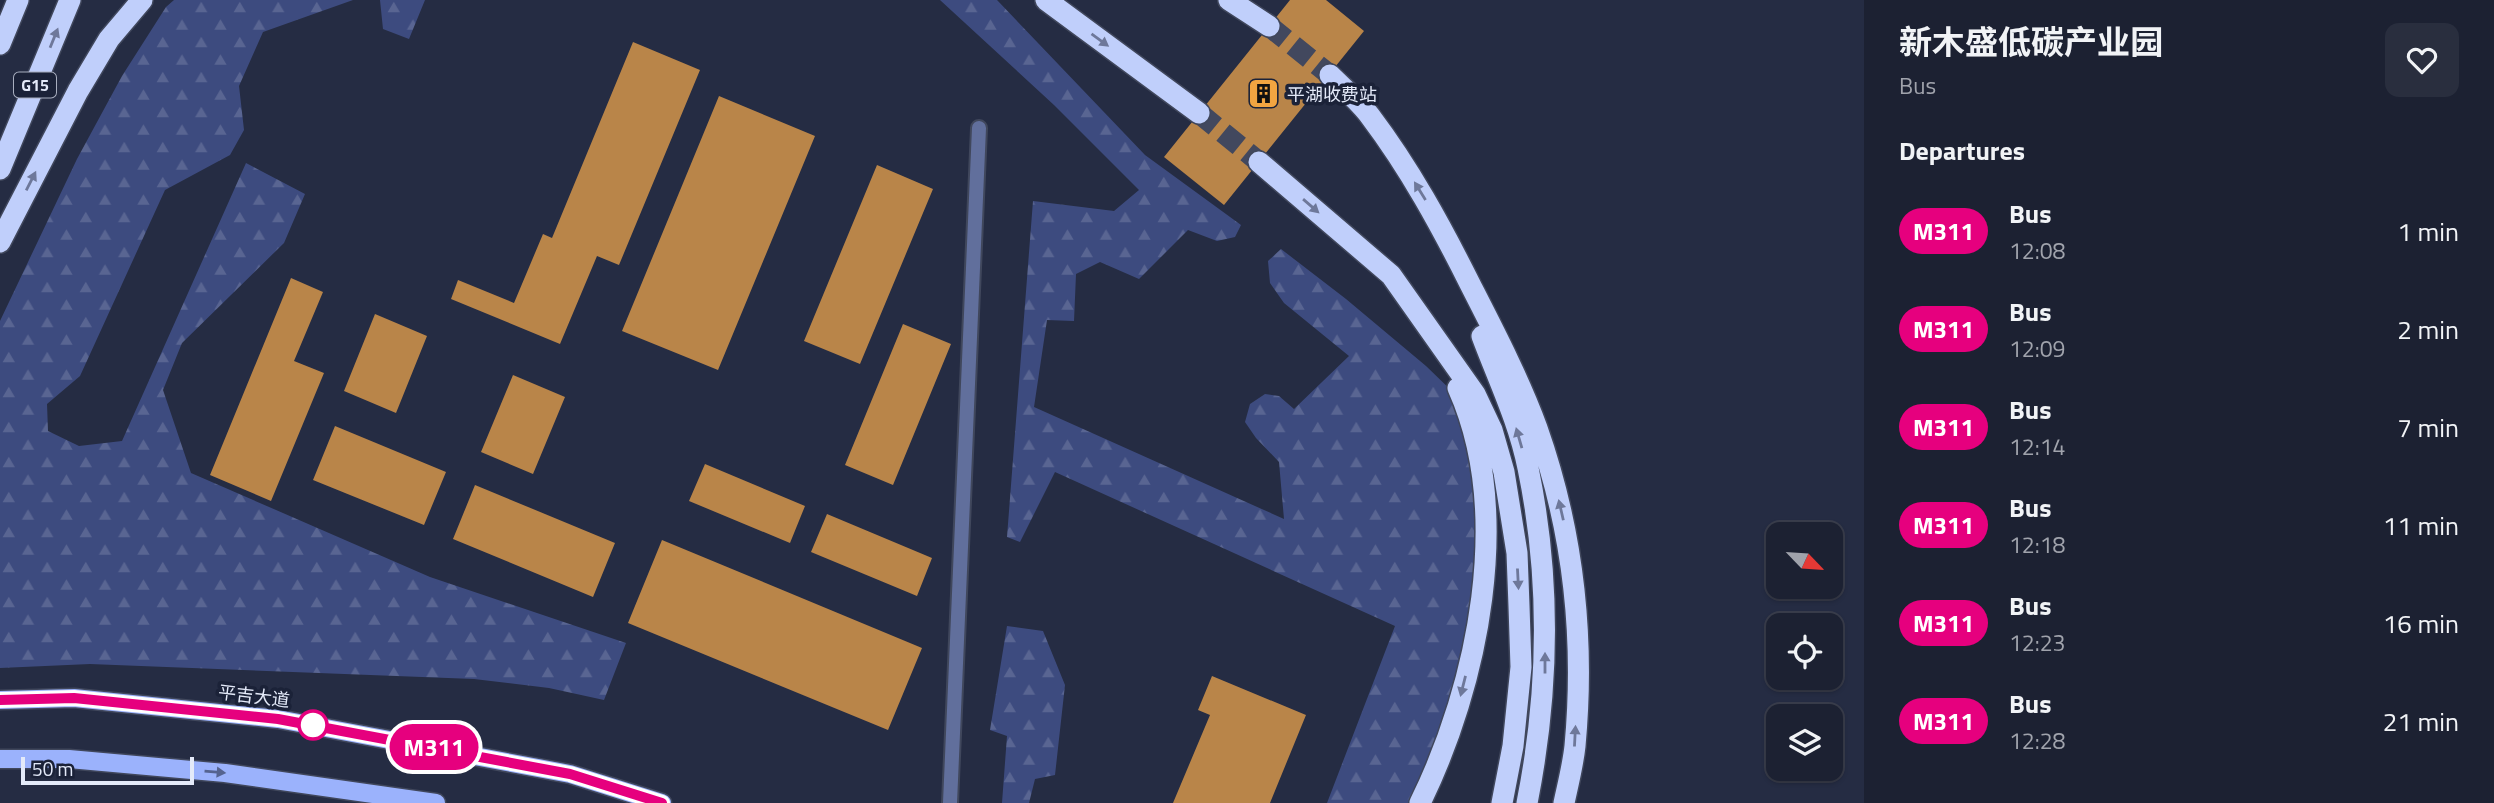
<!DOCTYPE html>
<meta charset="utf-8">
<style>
:root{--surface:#1c2132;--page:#292e3e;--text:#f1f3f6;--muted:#a0a3ac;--line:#3a3e4d}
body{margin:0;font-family:"Titillium Web","Noto Sans SC",sans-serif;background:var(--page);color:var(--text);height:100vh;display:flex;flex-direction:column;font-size:26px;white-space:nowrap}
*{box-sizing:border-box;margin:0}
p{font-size:23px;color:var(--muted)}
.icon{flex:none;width:38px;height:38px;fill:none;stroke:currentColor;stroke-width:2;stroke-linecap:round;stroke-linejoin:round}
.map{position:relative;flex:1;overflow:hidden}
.sheet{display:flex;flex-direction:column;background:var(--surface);width:630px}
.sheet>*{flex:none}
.badge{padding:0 14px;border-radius:23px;font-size:24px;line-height:46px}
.needle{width:46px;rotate:115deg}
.tools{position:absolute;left:1766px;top:522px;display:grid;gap:14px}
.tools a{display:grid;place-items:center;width:77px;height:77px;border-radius:14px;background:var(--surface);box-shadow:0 2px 5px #0004,0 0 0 2px var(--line);font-size:35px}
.scale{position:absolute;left:21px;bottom:18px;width:173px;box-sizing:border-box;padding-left:7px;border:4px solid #e4eaf9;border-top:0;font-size:19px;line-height:24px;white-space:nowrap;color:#e4eaf9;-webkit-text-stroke:5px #1b2238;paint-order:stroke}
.map>.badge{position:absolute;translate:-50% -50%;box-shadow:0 0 0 4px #fff}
h2{padding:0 35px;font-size:26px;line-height:63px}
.round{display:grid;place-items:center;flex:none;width:74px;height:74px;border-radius:14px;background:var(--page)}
.headline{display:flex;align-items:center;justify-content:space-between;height:119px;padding:0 35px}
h1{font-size:33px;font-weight:700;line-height:52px}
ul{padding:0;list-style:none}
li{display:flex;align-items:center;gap:21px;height:98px;padding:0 35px}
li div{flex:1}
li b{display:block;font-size:26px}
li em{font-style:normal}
li .badge{min-width:77px;font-weight:700;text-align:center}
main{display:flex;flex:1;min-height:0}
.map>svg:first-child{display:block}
.forest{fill:url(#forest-firs)}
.building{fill:#b98549}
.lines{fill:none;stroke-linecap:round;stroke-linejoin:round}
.highway-tunnel{stroke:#42485e;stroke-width:21;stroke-dasharray:21 10;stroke-linecap:butt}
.street-casing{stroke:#40475c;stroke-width:18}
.primary-casing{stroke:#40475c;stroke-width:21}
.highway-casing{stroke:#40475c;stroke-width:24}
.street{stroke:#616f9c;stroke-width:14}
.primary{stroke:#9bb2fc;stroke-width:18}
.highway{stroke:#c0cffb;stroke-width:21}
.oneway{fill:#6e789a}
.oneway2{fill:#556390}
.line-casing{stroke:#fff;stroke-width:16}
.line{stroke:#e6007e;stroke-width:10}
.stop-dot{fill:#fff;stroke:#e6007e;stroke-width:3.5}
.labels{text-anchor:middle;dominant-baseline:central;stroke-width:7;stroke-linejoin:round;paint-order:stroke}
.shield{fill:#1b2238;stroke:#a8aebf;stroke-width:2}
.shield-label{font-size:16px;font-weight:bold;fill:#e4eaf9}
.poi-label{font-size:18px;fill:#e4eaf9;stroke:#1b2238;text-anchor:start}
.street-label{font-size:18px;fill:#e4eaf9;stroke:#1b2238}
</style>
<main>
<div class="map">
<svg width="1864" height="803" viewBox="0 0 1864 803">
<defs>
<pattern id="forest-firs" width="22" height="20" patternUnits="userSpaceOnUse" patternTransform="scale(1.75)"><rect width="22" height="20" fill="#3d4b7f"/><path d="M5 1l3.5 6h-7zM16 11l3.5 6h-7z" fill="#596592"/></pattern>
</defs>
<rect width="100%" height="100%" fill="#252c43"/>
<path class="forest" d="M174,0h179l-90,32 -24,54 5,44 -14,25 -65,35 -85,186 -33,28 1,27 31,15 43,-5 124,-278 59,31 -21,49 -102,100 -19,47 28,83 239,104 196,66 -22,57 -55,-12 -75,-9 -384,-15 -90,4v-347l77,-162 45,-83 44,-69z
M380,0h45l-16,39 -26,-10z
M940,0h57l148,155 96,70 -6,12 -18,4 -29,-11 -49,49 -39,-17 -24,12 -2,47 -27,-1 -13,87 250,112 -5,-57 -23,-24 -11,-16 5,-18 15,-10 14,2 15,13 55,-53 -65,-53 -14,-20 -2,-22 13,-12 65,50 80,67 32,31 35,150 -65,256h-101l68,-177 -340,-154 -35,70 -13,-5 26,-336 81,10 25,-21 -85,-85z
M1007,626l36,5 22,54 -10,90 -20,4 -6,24h-27l5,-67 -17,-6z"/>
<path class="building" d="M1290,0h36l38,31 -140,174 -60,-48z
M633,42l67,28 -81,195 -22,-9 -37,88 -109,-45 7,-19 56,23 29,-69 9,4z
M719,96l96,40 -97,234 -96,-39z
M877,165l56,24 -73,175 -56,-23z
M291,278l32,14 -29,69 30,12 -53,128 -61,-26z
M375,314l52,22 -31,77 -52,-22z
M903,324l48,20 -58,141 -48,-20z
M513,375l52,22 -32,77 -52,-22z
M335,426l111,46 -22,53 -111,-45z
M705,464l100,42 -15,37 -101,-42z
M475,485l140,58 -22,54 -140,-58z
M827,514l105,44 -15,38 -106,-44z
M662,540l260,108 -34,82 -260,-107z
M1212,676l94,39 -36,88h-97l37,-88 -12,-5z"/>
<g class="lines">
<path class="highway-tunnel" d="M1269,26l61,49
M1199,113l60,49"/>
<defs>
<path id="street" d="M950,803l29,-675"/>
<path id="primary" d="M0,700l74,-2 204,21 292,55 92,29
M0,759h69l156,14 211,30"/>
<path id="highway" d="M1046,0l153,113
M1229,0l40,26
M0,44l18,-44
M1330,75c13,13 29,26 40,41 40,53 71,110 100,168 24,47 49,95 67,144 36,102 48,210 38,318 -2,19 -7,38 -11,57
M1259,162l132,113 84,119 17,36 12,42 13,81 2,53 2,61 -8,79 -11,57
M0,169l70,-169
M0,242l78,-151 31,-52 33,-39
M1482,336c16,43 37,86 46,132 23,111 21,224 -1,335
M1420,803c58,-118 94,-290 38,-415"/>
</defs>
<use href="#street" class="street-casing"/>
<use href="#primary" class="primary-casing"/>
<use href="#highway" class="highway-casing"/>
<use href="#street" class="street"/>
<use href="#primary" class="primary"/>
<use href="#highway" class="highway"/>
</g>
<defs><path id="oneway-solid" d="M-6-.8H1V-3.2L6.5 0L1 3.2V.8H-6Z" transform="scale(1.75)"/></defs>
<g class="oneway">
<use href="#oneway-solid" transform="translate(54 38) rotate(-68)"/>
<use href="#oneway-solid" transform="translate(1100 40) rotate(36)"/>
<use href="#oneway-solid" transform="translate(31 181) rotate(-63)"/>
<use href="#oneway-solid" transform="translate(1420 191) rotate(-122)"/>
<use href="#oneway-solid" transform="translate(1311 206) rotate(41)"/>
<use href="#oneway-solid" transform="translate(1519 438) rotate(-106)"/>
<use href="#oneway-solid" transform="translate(1561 510) rotate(-103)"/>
<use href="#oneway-solid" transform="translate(1518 579) rotate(87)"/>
<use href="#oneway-solid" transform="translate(1545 663) rotate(-90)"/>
<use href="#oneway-solid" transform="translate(1463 686) rotate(104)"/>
<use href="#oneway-solid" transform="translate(1575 736) rotate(-87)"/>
</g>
<use class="oneway2" href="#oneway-solid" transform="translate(215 772) rotate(5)"/>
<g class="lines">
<defs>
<path id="line" d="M0,700l74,-2 204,21 292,55 92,29"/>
</defs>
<use href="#line" class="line-casing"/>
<use href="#line" class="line"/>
</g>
<defs>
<symbol id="building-square" viewBox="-11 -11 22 22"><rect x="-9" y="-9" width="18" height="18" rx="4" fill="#f2a541" stroke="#1b2238"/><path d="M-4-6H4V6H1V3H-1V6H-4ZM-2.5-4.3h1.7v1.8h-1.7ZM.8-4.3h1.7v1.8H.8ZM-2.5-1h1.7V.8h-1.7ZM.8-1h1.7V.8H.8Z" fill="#111"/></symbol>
</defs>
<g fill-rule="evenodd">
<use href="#building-square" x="1246" y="76" width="35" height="35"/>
</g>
<circle class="stop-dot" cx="313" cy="725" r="14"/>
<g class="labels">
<rect class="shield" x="14" y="72.5" width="42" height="25" rx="5"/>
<g class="shield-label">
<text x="35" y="85">G15</text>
</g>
<g class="poi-label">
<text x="1287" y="94">平湖收费站</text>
</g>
<g class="street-label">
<text transform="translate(254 696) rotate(7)">平吉大道</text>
</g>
</g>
</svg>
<div class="tools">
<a><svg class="needle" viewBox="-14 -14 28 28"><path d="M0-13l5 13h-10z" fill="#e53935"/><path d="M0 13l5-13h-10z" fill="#a0a3ac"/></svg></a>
<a><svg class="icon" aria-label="locate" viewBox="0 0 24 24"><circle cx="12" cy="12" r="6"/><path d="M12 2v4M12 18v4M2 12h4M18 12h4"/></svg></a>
<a><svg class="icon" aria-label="layers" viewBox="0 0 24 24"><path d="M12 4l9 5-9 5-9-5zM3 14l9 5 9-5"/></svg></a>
</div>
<div class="scale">50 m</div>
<b class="badge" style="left:434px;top:747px;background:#e6007e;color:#fff">M311</b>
</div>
<section class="sheet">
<div class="headline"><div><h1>新木盛低碳产业园</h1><p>Bus</p></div><a class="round"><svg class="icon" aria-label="heart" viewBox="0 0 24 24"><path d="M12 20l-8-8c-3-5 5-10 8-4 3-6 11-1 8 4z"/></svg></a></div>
<h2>Departures</h2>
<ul>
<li><span class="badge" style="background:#e6007e;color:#fff">M311</span><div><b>Bus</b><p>12:08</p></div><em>1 min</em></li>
<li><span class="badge" style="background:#e6007e;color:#fff">M311</span><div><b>Bus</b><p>12:09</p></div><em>2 min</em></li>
<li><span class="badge" style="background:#e6007e;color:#fff">M311</span><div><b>Bus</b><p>12:14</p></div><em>7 min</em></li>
<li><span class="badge" style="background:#e6007e;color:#fff">M311</span><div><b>Bus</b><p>12:18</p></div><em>11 min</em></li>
<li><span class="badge" style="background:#e6007e;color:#fff">M311</span><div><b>Bus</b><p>12:23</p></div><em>16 min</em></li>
<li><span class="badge" style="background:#e6007e;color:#fff">M311</span><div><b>Bus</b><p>12:28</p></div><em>21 min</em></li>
</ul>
</section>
</main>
